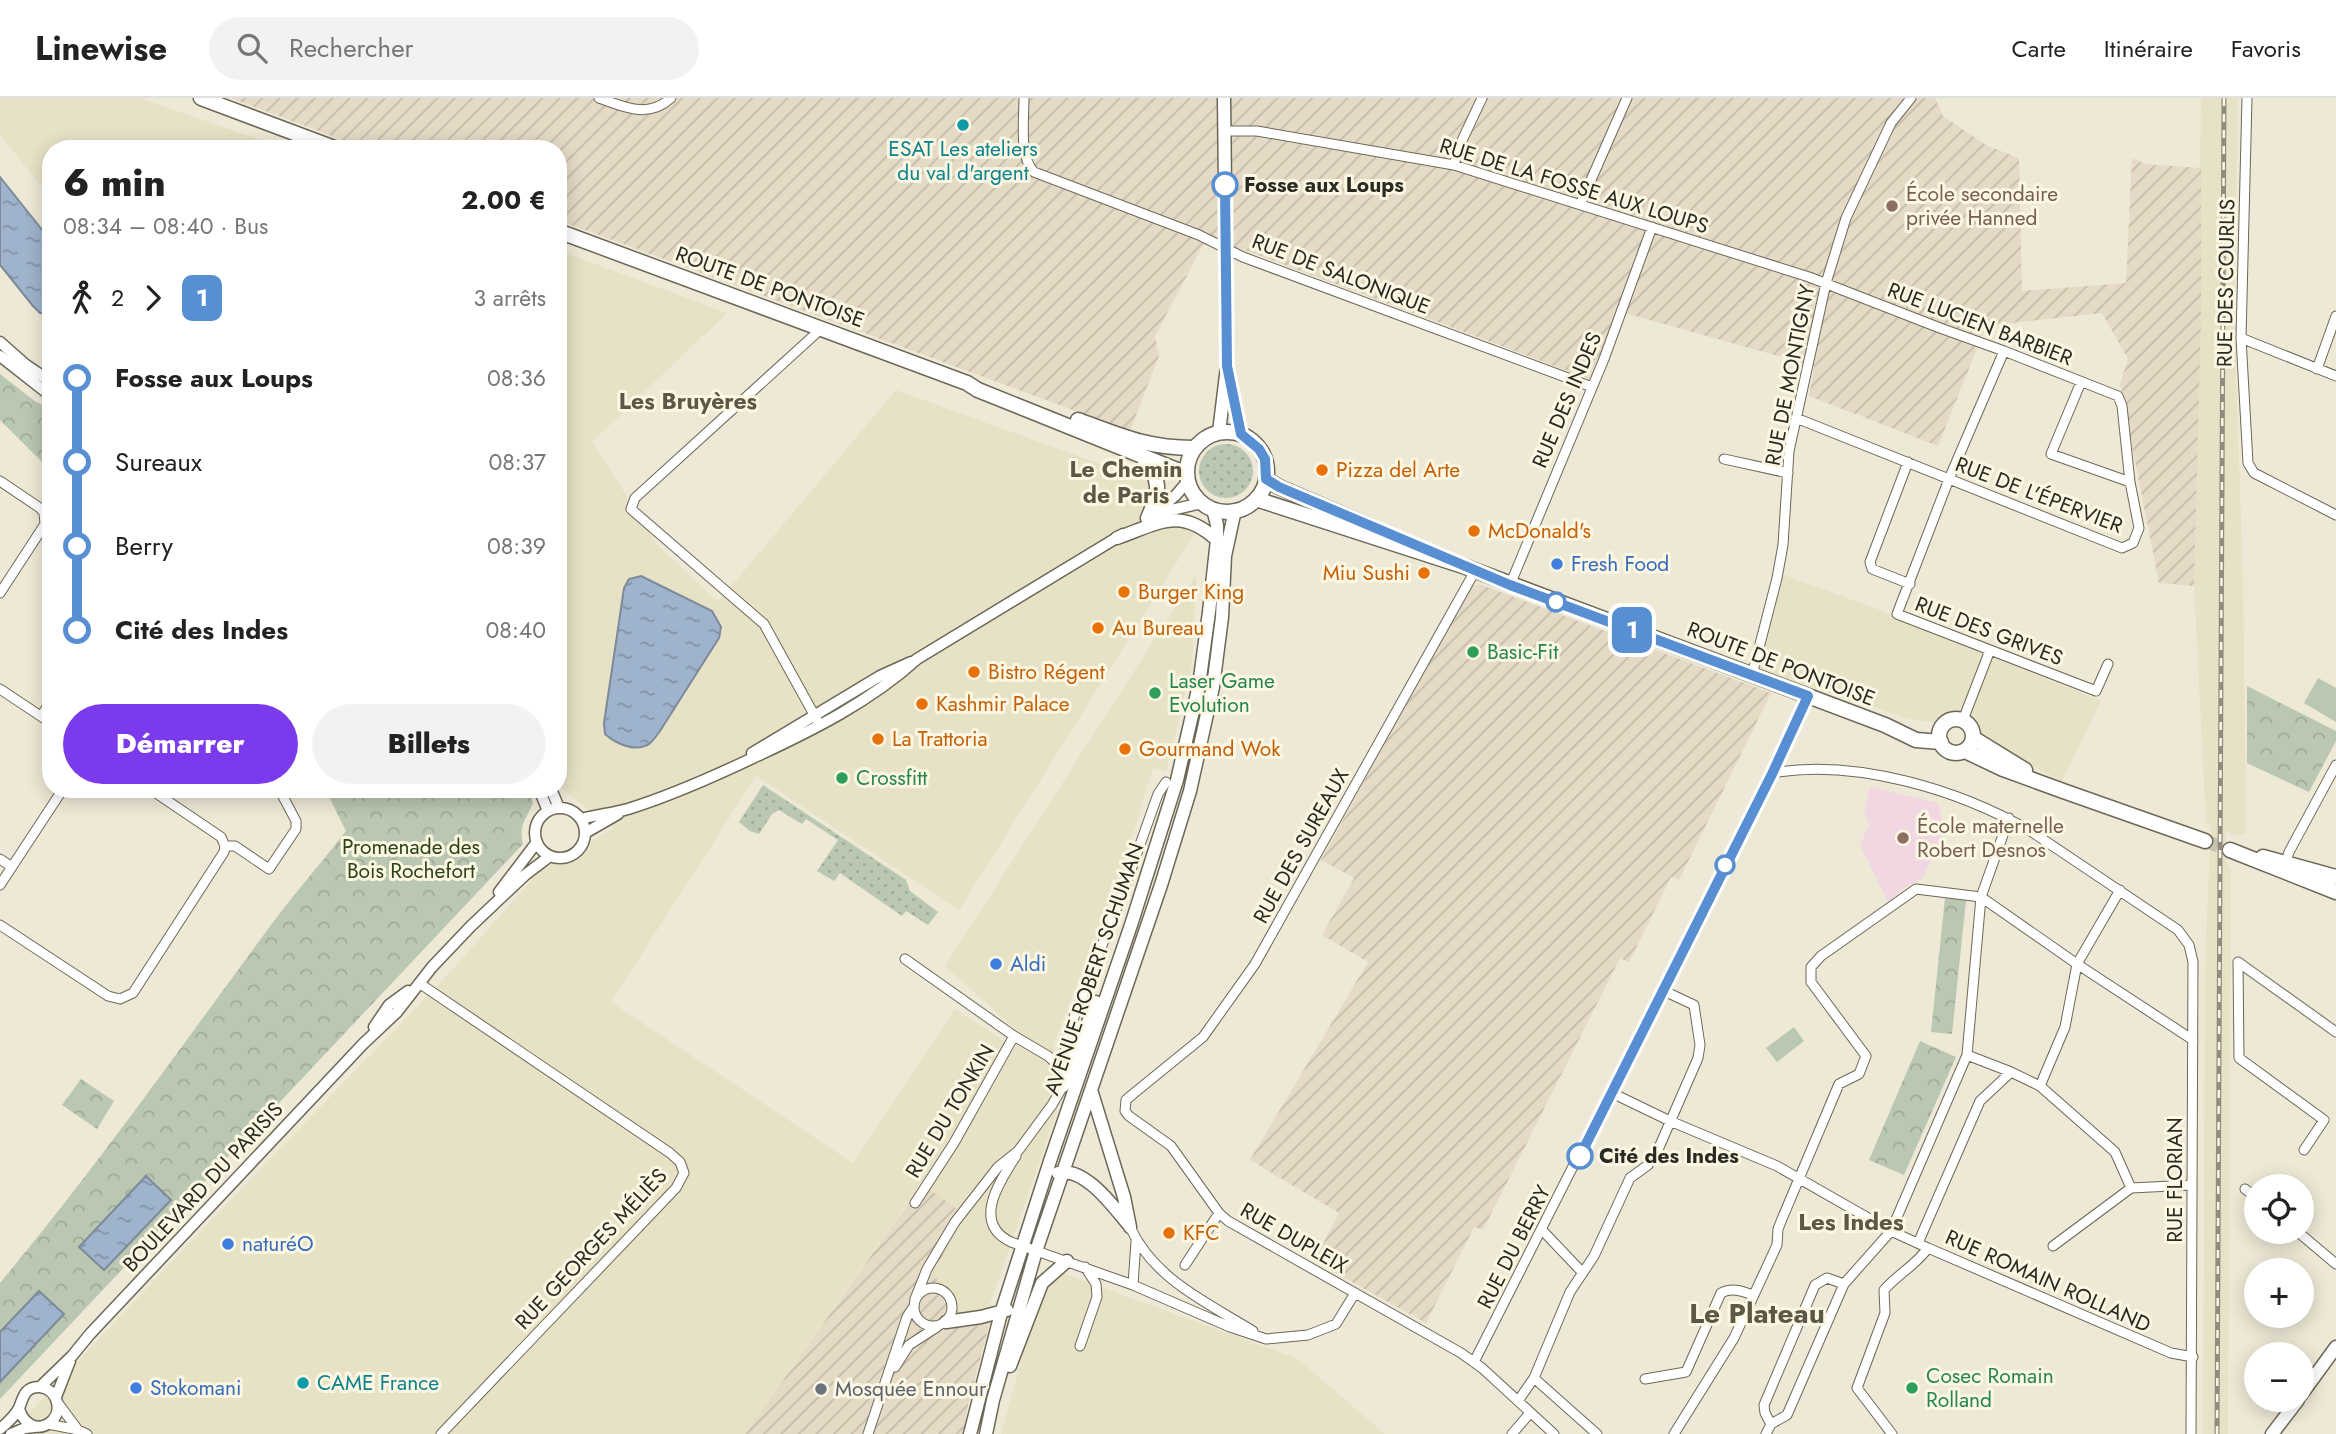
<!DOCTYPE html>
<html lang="fr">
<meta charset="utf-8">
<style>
:root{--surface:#fff;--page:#f2f2f2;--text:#222;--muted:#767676;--line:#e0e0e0;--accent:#7c3aed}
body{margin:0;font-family:Jost,sans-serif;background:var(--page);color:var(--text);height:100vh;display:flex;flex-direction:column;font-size:26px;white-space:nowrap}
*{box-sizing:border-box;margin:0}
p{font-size:23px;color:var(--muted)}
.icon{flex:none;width:38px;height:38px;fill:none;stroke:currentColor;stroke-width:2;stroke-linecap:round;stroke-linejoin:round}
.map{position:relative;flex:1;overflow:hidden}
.details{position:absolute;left:42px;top:42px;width:525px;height:658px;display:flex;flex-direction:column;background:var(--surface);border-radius:28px;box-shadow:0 4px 18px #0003}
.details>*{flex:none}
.badge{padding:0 14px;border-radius:10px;font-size:24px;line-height:46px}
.tools{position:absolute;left:2244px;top:1076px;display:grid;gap:14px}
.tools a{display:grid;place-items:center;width:70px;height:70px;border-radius:50%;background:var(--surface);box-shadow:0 4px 18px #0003;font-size:35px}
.map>.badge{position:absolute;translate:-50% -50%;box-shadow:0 0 0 4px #fff}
.legs{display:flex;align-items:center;gap:10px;height:77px;padding:0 21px;font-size:23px}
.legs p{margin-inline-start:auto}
.head{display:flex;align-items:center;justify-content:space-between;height:119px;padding:0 21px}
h1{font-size:38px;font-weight:800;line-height:52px}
.button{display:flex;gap:14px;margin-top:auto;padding:14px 21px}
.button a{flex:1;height:80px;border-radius:42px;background:var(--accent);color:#fff;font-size:28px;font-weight:800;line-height:80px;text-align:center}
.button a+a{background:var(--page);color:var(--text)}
ul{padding:0 21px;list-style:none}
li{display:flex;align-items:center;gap:24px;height:84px;font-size:26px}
li i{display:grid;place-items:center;width:10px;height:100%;margin:0 9px;background:currentColor}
li i::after{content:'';width:18px;height:18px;margin:-9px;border:5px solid;border-radius:50%;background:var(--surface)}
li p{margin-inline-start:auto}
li:first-child i{background:linear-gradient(#0000 50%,currentColor 0)}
li:last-child i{background:linear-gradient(currentColor 50%,#0000 0)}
header{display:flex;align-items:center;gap:42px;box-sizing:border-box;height:98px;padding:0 35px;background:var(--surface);border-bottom:2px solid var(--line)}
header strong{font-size:33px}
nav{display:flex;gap:38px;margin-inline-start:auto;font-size:24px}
.search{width:490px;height:63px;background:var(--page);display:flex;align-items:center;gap:18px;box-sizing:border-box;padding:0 24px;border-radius:38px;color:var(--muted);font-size:26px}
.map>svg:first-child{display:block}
.built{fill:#e7e1c6}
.industrial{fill:url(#industrial-furrows)}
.education{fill:#f0d7e1}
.grass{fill:url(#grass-dots)}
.park{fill:url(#park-crowns)}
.pitch{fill:#bac7b1}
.water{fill:url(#water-ripples);stroke:#7c8a99;stroke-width:2}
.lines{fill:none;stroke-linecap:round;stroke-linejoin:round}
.primary-tunnel{stroke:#c7c3b2;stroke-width:14;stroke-dasharray:14 7;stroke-linecap:butt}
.minor-casing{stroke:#6c6857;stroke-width:11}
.tertiary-casing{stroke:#6c6857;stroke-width:13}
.secondary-casing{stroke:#6c6857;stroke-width:15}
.primary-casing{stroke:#6c6857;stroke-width:17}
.minor{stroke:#fff;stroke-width:9}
.tertiary{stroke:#fff;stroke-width:10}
.secondary{stroke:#fff;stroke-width:12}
.primary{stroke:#fff;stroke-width:14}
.rail-casing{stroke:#8f8c7f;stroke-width:5}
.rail{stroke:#fbf7e3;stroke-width:2.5;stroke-dasharray:8;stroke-linecap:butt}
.line-1-casing{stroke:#fff;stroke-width:16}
.line-1{stroke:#588fd2;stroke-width:10}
.culture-dot{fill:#0f9aa8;stroke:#fbf7e3;stroke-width:2.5}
.stop-1-dot{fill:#fff;stroke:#588fd2;stroke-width:3.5}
.education-dot{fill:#8d6e63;stroke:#fbf7e3;stroke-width:2.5}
.food-dot{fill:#e8710a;stroke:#fbf7e3;stroke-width:2.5}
.shop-dot{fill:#3f7fe0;stroke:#fbf7e3;stroke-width:2.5}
.leisure-dot{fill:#2e9e5b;stroke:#fbf7e3;stroke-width:2.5}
.worship-dot{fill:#6b7280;stroke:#fbf7e3;stroke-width:2.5}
.labels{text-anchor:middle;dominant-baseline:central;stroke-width:6;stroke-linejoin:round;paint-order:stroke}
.culture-label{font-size:21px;fill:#0d838f;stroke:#fbf7e3}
.stop-label{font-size:21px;font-weight:bold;fill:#2b2a22;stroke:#fbf7e3;text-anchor:start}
.street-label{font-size:21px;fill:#2b2a22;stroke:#fbf7e3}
.education-label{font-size:21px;fill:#785e54;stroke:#fbf7e3;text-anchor:start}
.food-label{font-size:21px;fill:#c56008;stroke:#fbf7e3;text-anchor:start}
.shop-label{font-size:21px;fill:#366cbe;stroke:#fbf7e3;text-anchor:start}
.leisure-label{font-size:21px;fill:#27864d;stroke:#fbf7e3;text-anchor:start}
.park-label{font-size:21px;fill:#2b4117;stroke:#fbf7e3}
.worship-label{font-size:21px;fill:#5b616d;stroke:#fbf7e3;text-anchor:start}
.neighbourhood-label{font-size:23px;font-weight:bold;fill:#5c5847;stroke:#fbf7e3}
.quarter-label{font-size:24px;font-weight:bold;fill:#5c5847;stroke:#fbf7e3}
.district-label{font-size:28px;font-weight:bold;fill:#5c5847;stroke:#fbf7e3}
</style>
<header>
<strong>Linewise</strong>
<div class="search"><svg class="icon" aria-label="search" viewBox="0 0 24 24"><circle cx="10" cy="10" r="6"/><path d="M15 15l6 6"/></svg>Rechercher</div>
<nav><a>Carte</a><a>Itinéraire</a><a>Favoris</a></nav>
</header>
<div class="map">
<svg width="2336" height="1336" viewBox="0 0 2336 1336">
<defs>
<pattern id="industrial-furrows" width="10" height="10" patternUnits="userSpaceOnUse" patternTransform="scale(1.75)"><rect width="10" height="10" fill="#e5dac6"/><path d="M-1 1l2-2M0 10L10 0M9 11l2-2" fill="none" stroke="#c5bbaa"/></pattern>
<pattern id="grass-dots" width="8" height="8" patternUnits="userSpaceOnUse" patternTransform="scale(1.75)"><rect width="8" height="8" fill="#bac7b1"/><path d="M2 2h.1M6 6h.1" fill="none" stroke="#a0ab98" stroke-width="1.8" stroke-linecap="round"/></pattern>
<pattern id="park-crowns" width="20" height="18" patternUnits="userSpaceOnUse" patternTransform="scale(1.75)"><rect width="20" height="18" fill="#bac7b1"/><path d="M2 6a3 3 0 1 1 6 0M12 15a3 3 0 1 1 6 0" fill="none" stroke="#a0ab98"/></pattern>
<pattern id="water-ripples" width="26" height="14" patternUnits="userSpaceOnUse" patternTransform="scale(1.75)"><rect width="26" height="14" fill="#9fb3cc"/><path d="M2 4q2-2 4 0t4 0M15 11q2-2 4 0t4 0" fill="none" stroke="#8292a5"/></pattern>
</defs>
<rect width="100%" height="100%" fill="#eee9d6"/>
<path class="built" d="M0,0h140l147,51h-236v49l-51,-63z
M2201,0h37l-4,222 9,253 3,260 -7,3 -13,-4v28l5,10 -3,564h-25l2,-469 6,-140 -5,-2 -12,-237z
M558,152l169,63 -135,129 55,85 7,15 64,60 178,-212 248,90 58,42 -243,388 -203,-134 -145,226 242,161 102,-154 52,34 -75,125 -187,266h-736l188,-199 256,-266 84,-95 77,-46 -50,-37 -6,-12z
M1197,475l-5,92 -26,106 -13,-3 -31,102 -68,173 3,68 -69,199 -29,5 -6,-22 -22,-17 34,-61 -37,-26 27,-38 67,-116 -77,-69z
M1784,477l99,36 17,9 201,81 -39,80 -80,-41 -7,-20 -20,-8 -23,10 -22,-3 -152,-49z
M1047,1169l251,92 87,75h-384z"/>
<path class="industrial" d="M231,0h1704l8,18 43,29 33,13 3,133 104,-8 6,-125 13,6 56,4v146l-7,272 -35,-3 -39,-199 8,-25 -26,-46 -116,13 -48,120 -129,-50 5,-30 -197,-55 -25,69 -350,-131 -39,-4 -48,91 4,20 -29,75 -572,-211v-71h-191z
M1479,486l292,109 -92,187 -8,-3 -42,85 -9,-4 -137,272 -9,-3 -48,96 -112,-62 25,-48 -89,-53 118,-198 -46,-27 32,-57 -33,-18 150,-273z
M922,1086l43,31 -33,60 21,18 6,22 32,3 -23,87 -5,29h-218z"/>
<path class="education" d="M1870,689l68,16 7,28 -23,48 -20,10 -14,13 -28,-57 9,-20 -5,-14z"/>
<path class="grass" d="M1199 373a27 27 0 1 1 54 0a27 27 0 1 1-54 0Z
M763,687l143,95 4,11 28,21 -10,13 -22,-14 -4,5 -62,-43 -6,8 -17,-10 21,-31 -32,-21 -4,5 -23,-14 -7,4 -13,20 -9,-3 -11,-9z"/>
<path class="park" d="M0,276l36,28 15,6v63l-51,-51z
M2247,588l89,45v10l-27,51 -62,-29z
M325,691h203l5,14c-6,16 -15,21 -10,41l-523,555v-116c92,-110 175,-228 260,-343 27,-38 58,-73 86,-109z
M1945,800l21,2 -14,134 -21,-2z
M1920,943l36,16 -52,118 -35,-15z
M81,981l33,22 -17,28 -35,-24z"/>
<path class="pitch" d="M2318,580l18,10v34l-32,-19z
M1794,929l10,14 -27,21 -11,-14z"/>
<path class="water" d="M0,79l51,64v70l-4,3 -7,-1 -7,-7 -33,-41z
M641,478l71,35 9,16 -2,11 -59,93c-3,4 -7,10 -11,13 -14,9 -34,-1 -44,-10l-1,-11 20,-135 5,-9z
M146,1078l25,24 -67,70 -25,-23z
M39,1193l25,23 -64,68v-50z"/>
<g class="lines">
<path class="primary-tunnel" d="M2205,743l25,9"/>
<defs>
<path id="minor" d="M599,0c25,9 49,21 72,0
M1024,0c0,21 -5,60 10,74l165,63 44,22 349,130
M2247,0l-6,240 7,125 6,10 6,3 76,39
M1225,33h32l197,34 355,112 131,51 64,23 114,45 4,10 8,76 9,46 -6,15 -11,5 -326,-130
M1454,67l5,-18 23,-49
M1580,107l47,-107
M2241,240l95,38
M2004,253l-55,128 -52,135 199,77 12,-27
M2317,271l19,-53
M2081,284l-30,72 79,28
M1724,361l64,14
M1908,364l-38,100 2,7 38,15
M0,383l40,27 4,5 1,11 -45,69
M1475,473l-220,393 -52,73 -70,57 -7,6 -1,11 4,5 42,30 48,67 9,8 233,132 21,15 72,66
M1510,487l94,-226 48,-132
M1752,577l25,-97 6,-33 6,-94 37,-168 20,-65 45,-95 20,-25
M0,591l51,34
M41,618l10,-15
M817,622l-53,-96 -133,-115 4,-11 187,-170
M1963,622l27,-70
M1772,675c83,-15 188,17 260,59l146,98 11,15 4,17 -2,472
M225,748h10l34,23 27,-40v-8l-17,-32
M0,761l12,8
M2286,764l3,-10 47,-87
M0,787l63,-96
M0,827l108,71 12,3 13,-6 91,-141 1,-6 -4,-9 -71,-48
M905,861l109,77 34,20 14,13
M2238,864l1,96 85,62 -20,30
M2238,864l98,70
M419,885l251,170 10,9 4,11 -8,15 -235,246
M2040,988l25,-59 12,-63 43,-74
M1612,995l58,28 107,45 114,65 37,17 243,105 22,4
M1016,1058c-16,25 -45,67 -5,86l122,43 97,42 36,12 42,-4 28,-11 19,-31
M2131,1090l-16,-36 -75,-66 -29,-14 -44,-17 14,-158 96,67 116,76
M2245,1091l11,8
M915,1105l39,-60 60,-107
M1130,1129c24,52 76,75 123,104
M1542,1132l41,43
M2298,1134l38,32
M1918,1145l62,-142 31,-29
M2053,1148l78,-58 61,-3
M1185,1167l34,-52
M1133,1187l3,-44
M914 1209a19 19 0 1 1 38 0a19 19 0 1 1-38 0Z
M915,1201l12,-30 28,-47 43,-55 20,-16 34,-46 11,-19 -1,-17 7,-39 57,-146 32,-90 8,-12
M1080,1248l17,-49 -1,-13 -11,-17
M1474,1264l298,-589 36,-77
M895,1269l14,-22 28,-18
M1645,1281l41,-7 35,-79c11,-6 21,-2 32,2
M1518,1303l16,-23
M58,1305l20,27
M48,1326l30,6 9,4
M1771,1326l-6,-11 -1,-8 51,-120 12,-7 17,6
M868,1336l39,-117 7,-11
M1512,1336l18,-21
M1597,1336l-63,-56 36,-86 24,-36 36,-78 18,-13 9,-13 41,-94 2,-13 -6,-40 -32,-15
M1674,1336l60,-96 43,-93 1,-16 4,-10 57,-135 20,-10 7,-18 -55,-74v-15l10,-11 95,-67 65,8 28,-79
M1766,1336l5,-10 16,-9 57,-131 47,-53 76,-176
M1892,1336l-35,-46 28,-75 -1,-23c14,-16 32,-25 44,-42"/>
<path id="tertiary" d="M0,244l26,23 25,17
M0,258l51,40
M1158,415l44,-10
M1149,420l27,-23 12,-14
M752,655l128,-77 31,-14
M539,691l9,22
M551,691l8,19
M535 735a25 25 0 1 1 50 0a25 25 0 1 1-50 0Z
M581,721c16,-4 32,-6 47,-10 45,-14 87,-33 129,-53 56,-26 114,-55 160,-97l206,-125
M585,735l33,-19
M499,794l38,-50
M374,929l15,-22 19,-14
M40,1289l32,-31 18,-22 273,-290 34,-32 35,-45 39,-41 54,-51 25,-19
M56,1299l14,-36
M0,1331c6,-5 15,-13 19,-21 4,-10 6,-22 21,-21 19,2 24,28 8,37 -14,8 -26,-3 -29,-16
M11,1336l14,-6 10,-1"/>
<path id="secondary" d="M1229,279l12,57
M1219,334l8,-65 -3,-269
M1117,440c42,-15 63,-32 100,2
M1063,988l33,-84
M1092,995l32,104 6,30
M1058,1075c26,-7 55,33 70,51
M946,1224l35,-5 26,-7
M1010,1268l32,-83 25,-22
M2301,1297l35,-48
M970,1336l31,-121 49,-152 81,-236 46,-145 22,-95 10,-73 8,-72v-15l-4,-16
M986,1336l7,-34 43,-149 125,-366 29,-94 23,-104 9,-70 3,-61 10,-46
M2272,1336l26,-34"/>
<path id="primary" d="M201,0l136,51
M558,133l409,152 11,7 209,84
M1078,322c43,16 69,28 116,28
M1187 374a40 40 0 1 1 80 0a40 40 0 1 1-80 0Z
M1142,358c19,24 19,34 6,62
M1266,381l13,8 95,41
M1256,401l210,68 419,158 31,15 25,2
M1939 638a17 17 0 1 1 34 0a17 17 0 1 1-34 0Z
M1973,640l52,32
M1965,653l38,18 63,23 139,49
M2230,752l106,42
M2263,759l73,20"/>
</defs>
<use href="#minor" class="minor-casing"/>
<use href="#tertiary" class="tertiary-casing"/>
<use href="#secondary" class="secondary-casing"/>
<use href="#primary" class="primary-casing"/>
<use href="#minor" class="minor"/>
<use href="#tertiary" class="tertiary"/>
<use href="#secondary" class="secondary"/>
<use href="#primary" class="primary"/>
<defs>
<path id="rail" d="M2217,1336l7,-1336"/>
</defs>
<use href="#rail" class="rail-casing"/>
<use href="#rail" class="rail"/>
</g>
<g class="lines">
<defs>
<path id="line-1" d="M1225,87l2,181 14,68 18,15 6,10 1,20 13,8 231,98 298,111 -36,78 -192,382"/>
</defs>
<use href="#line-1" class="line-1-casing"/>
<use href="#line-1" class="line-1"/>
</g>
<g class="culture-dot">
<circle cx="963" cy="27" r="7"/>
<circle cx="303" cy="1285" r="7"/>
</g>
<g class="stop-1-dot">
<circle cx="1225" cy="87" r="12"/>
<circle cx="1556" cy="504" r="9"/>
<circle cx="1725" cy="767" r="9"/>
<circle cx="1580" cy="1058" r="12"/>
</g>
<g class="education-dot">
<circle cx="1892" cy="108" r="7"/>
<circle cx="1903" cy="740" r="7"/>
</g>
<g class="food-dot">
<circle cx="1322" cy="372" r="7"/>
<circle cx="1474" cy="433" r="7"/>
<circle cx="1424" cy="475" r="7"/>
<circle cx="1124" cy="494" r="7"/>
<circle cx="1098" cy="530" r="7"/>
<circle cx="974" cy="574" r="7"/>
<circle cx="922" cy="606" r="7"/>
<circle cx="878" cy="641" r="7"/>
<circle cx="1125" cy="651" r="7"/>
<circle cx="1169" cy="1135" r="7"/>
</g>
<g class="shop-dot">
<circle cx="1557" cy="466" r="7"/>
<circle cx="996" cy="866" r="7"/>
<circle cx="228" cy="1146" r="7"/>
<circle cx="136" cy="1290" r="7"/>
</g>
<g class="leisure-dot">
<circle cx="1473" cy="554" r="7"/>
<circle cx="1155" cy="595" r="7"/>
<circle cx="842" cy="680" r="7"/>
<circle cx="1912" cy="1290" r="7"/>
</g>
<circle class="worship-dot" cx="821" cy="1291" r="7"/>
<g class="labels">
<g class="culture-label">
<text x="963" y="51">ESAT Les ateliers<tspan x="963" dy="24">du val d'argent</tspan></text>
<text x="317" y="1285" text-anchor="start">CAME France</text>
</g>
<g class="stop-label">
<text x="1244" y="87">Fosse aux Loups</text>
<text x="1599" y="1058">Cité des Indes</text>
</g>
<g class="street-label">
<text transform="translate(1574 88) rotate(17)">RUE DE LA FOSSE AUX LOUPS</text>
<text transform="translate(1341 176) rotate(21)">RUE DE SALONIQUE</text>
<text transform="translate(2226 185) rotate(-89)">RUE DES COURLIS</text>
<text transform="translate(770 189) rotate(20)">ROUTE DE PONTOISE</text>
<text transform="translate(1980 226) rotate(21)">RUE LUCIEN BARBIER</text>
<text transform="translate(1790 277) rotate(-79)">RUE DE MONTIGNY</text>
<text transform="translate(1567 302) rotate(-67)">RUE DES INDES</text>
<text transform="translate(2039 397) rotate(21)">RUE DE L'ÉPERVIER</text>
<text transform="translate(1989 533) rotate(21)">RUE DES GRIVES</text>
<text transform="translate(1781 566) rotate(21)">ROUTE DE PONTOISE</text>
<text transform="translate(1301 748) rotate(-61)">RUE DES SUREAUX</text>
<text transform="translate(1094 871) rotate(-71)">AVENUE ROBERT SCHUMAN</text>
<text transform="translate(950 1013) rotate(-59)">RUE DU TONKIN</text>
<text transform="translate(2175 1082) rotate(-90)">RUE FLORIAN</text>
<text transform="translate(203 1089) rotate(-47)">BOULEVARD DU PARISIS</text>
<text transform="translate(1294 1140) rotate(30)">RUE DUPLEIX</text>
<text transform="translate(1514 1149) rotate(-63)">RUE DU BERRY</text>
<text transform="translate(591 1151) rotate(-47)">RUE GEORGES MÉLIÈS</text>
<text transform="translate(2048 1183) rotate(24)">RUE ROMAIN ROLLAND</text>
</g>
<g class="education-label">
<text x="1906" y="96">École secondaire<tspan x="1906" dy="24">privée Hanned</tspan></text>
<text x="1917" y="728">École maternelle<tspan x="1917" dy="24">Robert Desnos</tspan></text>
</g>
<g class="food-label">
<text x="1336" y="372">Pizza del Arte</text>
<text x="1488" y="433">McDonald's</text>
<text x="1410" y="475" text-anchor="end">Miu Sushi</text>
<text x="1138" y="494">Burger King</text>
<text x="1112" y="530">Au Bureau</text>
<text x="988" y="574">Bistro Régent</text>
<text x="936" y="606">Kashmir Palace</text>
<text x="892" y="641">La Trattoria</text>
<text x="1139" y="651">Gourmand Wok</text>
<text x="1183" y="1135">KFC</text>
</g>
<g class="shop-label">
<text x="1571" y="466">Fresh Food</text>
<text x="1010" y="866">Aldi</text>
<text x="242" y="1146">naturéO</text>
<text x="150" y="1290">Stokomani</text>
</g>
<g class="leisure-label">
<text x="1487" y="554">Basic-Fit</text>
<text x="1169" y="583">Laser Game<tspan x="1169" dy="24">Evolution</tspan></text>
<text x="856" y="680">Crossfitt</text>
<text x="1926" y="1278">Cosec Romain<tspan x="1926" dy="24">Rolland</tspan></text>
</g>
<g class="park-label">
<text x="411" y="749">Promenade des<tspan x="411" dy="24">Bois Rochefort</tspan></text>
</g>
<g class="worship-label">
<text x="835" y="1291">Mosquée Ennour</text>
</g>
<g class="neighbourhood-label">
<text x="688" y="303">Les Bruyères</text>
<text x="1126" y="371">Le Chemin<tspan x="1126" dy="26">de Paris</tspan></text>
</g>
<g class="quarter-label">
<text x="1851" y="1123">Les Indes</text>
</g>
<g class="district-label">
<text x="1757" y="1215">Le Plateau</text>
</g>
</g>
</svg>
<div class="tools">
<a><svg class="icon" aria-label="locate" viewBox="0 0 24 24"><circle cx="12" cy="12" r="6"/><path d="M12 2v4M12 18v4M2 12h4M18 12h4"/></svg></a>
<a>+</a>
<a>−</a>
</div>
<b class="badge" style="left:1632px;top:532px;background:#588fd2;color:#fff">1</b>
<section class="details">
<div class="head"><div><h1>6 min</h1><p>08:34 – 08:40 · Bus</p></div><b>2.00 €</b></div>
<div class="legs"><svg class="icon" aria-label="walk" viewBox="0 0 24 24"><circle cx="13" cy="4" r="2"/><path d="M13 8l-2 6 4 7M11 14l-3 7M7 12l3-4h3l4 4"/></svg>2<svg class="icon" aria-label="forward" viewBox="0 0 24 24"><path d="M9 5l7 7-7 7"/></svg><b class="badge" style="background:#588fd2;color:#fff">1</b><p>3 arrêts</p></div>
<ul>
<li><i style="color:#588fd2"></i><b>Fosse aux Loups</b><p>08:36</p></li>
<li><i style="color:#588fd2"></i><span>Sureaux</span><p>08:37</p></li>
<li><i style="color:#588fd2"></i><span>Berry</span><p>08:39</p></li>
<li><i style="color:#588fd2"></i><b>Cité des Indes</b><p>08:40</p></li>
</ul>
<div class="button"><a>Démarrer</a><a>Billets</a></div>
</section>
</div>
